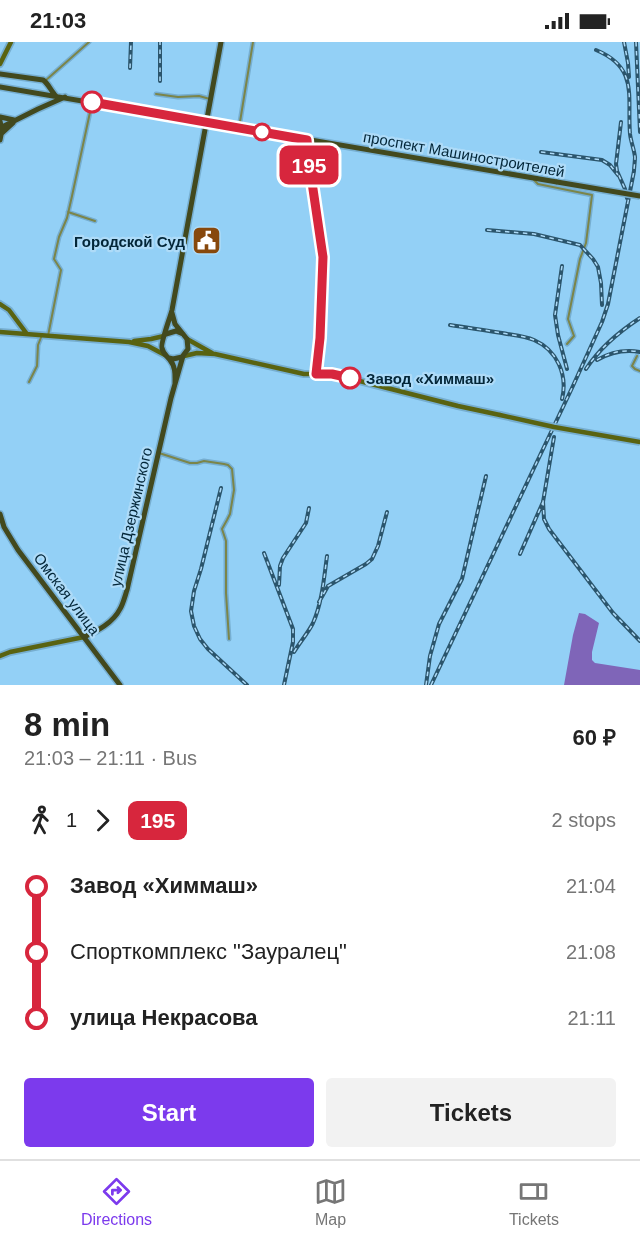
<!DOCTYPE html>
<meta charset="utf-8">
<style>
:root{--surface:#fff;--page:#f2f2f2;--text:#222;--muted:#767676;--line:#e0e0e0;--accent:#7c3aed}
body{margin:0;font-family:Arial,sans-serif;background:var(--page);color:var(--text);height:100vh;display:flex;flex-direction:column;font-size:22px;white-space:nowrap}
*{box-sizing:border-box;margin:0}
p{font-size:20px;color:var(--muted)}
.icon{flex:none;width:33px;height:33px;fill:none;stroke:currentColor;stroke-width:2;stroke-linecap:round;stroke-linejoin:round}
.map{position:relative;height:643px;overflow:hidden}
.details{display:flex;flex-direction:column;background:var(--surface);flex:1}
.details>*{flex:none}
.badge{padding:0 12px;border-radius:9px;font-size:21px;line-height:39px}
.map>.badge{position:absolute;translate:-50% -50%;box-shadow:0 0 0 3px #fff}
.legs{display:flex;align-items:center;gap:9px;height:66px;padding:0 24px;font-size:20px}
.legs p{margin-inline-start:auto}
.summary{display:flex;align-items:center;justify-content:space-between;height:102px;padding:0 24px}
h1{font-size:33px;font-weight:700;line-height:45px}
.button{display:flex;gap:12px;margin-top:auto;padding:12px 24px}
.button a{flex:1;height:69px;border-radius:6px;background:var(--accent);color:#fff;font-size:24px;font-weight:700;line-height:69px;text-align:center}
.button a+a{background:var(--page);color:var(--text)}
ul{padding:0 24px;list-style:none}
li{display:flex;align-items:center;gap:21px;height:66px;font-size:22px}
li i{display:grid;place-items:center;width:9px;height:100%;margin:0 8px;background:currentColor}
li i::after{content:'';width:15px;height:15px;margin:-8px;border:4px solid;border-radius:50%;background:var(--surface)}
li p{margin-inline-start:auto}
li:first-child i{background:linear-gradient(#0000 50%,currentColor 0)}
li:last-child i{background:linear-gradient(currentColor 50%,#0000 0)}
.status{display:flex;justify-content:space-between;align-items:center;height:42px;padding:0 30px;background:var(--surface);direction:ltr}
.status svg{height:16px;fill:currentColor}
.tabs{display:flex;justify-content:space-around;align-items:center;height:84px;border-top:2px solid var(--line);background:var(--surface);font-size:16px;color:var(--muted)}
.tabs a{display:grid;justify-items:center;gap:3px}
.tabs .active{color:var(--accent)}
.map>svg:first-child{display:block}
.water{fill:#7f65b8}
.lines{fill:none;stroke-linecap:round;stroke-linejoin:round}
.street-casing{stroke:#76aed0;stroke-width:5}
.secondary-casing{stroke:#76aed0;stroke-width:8}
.primary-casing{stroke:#76aed0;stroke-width:8}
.street{stroke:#7b8549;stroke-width:2}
.secondary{stroke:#596311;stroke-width:4.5}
.primary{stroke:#42491e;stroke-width:5}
.rail-casing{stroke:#2b556c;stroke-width:4}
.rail{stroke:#aedbf8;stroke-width:1.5;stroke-dasharray:4.5;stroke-linecap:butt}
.secondary-bridge-casing{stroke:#76aed0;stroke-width:8;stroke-linecap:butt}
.primary-bridge-casing{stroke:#76aed0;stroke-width:8;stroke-linecap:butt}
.secondary-bridge{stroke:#596311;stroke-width:4.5}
.primary-bridge{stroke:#42491e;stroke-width:5}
.line-1-casing{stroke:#fff;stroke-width:14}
.line-1{stroke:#d7263d;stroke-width:9}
.stop-1-dot{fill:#fff;stroke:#d7263d;stroke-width:3}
.labels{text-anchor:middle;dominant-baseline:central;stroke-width:4.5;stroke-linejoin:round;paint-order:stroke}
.street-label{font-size:15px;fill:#032638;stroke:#aedbf8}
.poi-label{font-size:15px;font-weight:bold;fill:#032638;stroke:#aedbf8;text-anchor:end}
.stop-label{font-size:15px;font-weight:bold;fill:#032638;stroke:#aedbf8;text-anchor:start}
</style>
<div class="status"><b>21:03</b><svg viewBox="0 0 49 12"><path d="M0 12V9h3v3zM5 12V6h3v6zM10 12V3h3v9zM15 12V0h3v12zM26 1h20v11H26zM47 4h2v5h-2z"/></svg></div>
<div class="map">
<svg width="640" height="643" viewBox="0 0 640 643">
<rect width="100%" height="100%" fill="#93d0f6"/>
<path class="water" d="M579,571l6,1 14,9 -7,29v8l3,3 45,7v15h-76l9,-50z"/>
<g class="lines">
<defs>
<path id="street" d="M45,39l44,-39
M156,52l22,3 21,-1 11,3
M239,86l14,-86
M534,138l4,4 54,11 -6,48 -6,16 -12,60 6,17 -7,8
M68,170l27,9
M48,294l13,-66 -7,-11 5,-22 8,-19 5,-22 20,-93
M637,314l-5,10 3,3 5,2
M29,340l8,-16 1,-21 4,-10
M159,411l31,10h7l7,-2 20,3 4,1 4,4 2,21 -4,24 -3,6 -5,9 4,12v52l3,46"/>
<path id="secondary" d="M0,22l11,-22
M307,98l2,22 14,95 -3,81 -4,36
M0,262l9,6 18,24
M0,290l129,10 19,4 17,9
M187,297l25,14
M134,299l17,-2 13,-3
M184,314l13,-3 18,1 89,20h28l126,32 42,9
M0,614l10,-4 74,-15"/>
<path id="primary" d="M0,32l43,6c5,3 8,11 13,16
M0,45l557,95
M0,75l14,3
M0,79l2,9 -2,10
M2,85l36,-18 27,-12
M1,92l12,-11
M166,292l10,-3 7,3
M169,316l4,1 9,-2 6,-8 -1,-10 -12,-15 -3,-11
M175,342c0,-8 1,-17 -5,-24 -3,-4 -7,-6 -8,-12 -2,-4 8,-30 10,-38l49,-268
M0,472l4,13 14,23 102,135
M84,595c13,-6 29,-14 36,-28 3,-5 5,-13 7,-19l44,-192 12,-42"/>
</defs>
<use href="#street" class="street-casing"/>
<use href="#secondary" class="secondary-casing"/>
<use href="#primary" class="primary-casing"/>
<use href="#street" class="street"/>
<use href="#secondary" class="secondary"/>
<use href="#primary" class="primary"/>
<defs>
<path id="rail" d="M624,0l4,21 1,14
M636,0l4,90
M130,26l1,-26
M160,39v-39
M621,80l-5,42 1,7 8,18 2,9
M541,110l61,8 8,5 8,10
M487,188l47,4 46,11 13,14 5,8 3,16 1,22
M562,224l-7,49 3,20 9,34
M450,283c18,3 35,5 52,8 10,2 22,3 32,7 23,10 34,35 28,59
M597,318c14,-8 27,-11 43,-8
M586,327c13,-20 34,-38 54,-51
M221,446l-20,81 -7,22 -3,20 3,15 6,13 8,10 39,36
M543,459l1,18 5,10 64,84 27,28
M264,511l29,76v13l-9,43
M520,512l23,-52 11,-65
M279,543l1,-19 3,-8 23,-35 3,-15
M319,560l9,-16 38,-22 6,-5 6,-13 9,-34
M294,610c6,-10 14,-19 19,-29 9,-20 11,-45 14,-67
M426,643l4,-29 9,-32 23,-45 24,-103
M431,643l141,-297 30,-66 6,-18 26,-133c0,-4 1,-9 1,-14 -1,-8 -4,-15 -5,-23 -3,-38 9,-66 -34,-84"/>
</defs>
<use href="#rail" class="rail-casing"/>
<use href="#rail" class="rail"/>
<defs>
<path id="secondary-bridge" d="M500,373l54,12 86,15"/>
<path id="primary-bridge" d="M557,140l83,14"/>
</defs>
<use href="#secondary-bridge" class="secondary-bridge-casing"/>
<use href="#primary-bridge" class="primary-bridge-casing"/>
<use href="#secondary-bridge" class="secondary-bridge"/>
<use href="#primary-bridge" class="primary-bridge"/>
</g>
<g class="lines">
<defs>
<path id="line-1" d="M92,60l215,38 2,22 14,95 -3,81 -4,36h16l18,4"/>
</defs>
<use href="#line-1" class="line-1-casing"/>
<use href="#line-1" class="line-1"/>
</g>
<defs>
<symbol id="civic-square" viewBox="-11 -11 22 22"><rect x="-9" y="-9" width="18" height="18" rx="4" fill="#87480c" stroke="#aedbf8"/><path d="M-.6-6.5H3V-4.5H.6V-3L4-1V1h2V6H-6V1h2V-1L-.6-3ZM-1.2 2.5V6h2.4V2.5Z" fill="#fff"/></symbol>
</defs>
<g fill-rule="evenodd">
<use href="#civic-square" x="190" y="182" width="33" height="33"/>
</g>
<g class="stop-1-dot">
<circle cx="92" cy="60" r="10"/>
<circle cx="262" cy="90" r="8"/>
<circle cx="350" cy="336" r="10"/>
</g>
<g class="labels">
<g class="street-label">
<text transform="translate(464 112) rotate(10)">проспект Машиностроителей</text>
<text transform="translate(131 475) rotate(-77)">улица Дзержинского</text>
<text transform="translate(67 552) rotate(53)">Омская улица</text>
</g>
<g class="poi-label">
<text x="185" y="199">Городской Суд</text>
</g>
<g class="stop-label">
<text x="366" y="336">Завод «Химмаш»</text>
</g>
</g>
</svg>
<b class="badge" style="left:309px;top:123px;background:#d7263d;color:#fff">195</b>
</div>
<section class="details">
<div class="summary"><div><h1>8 min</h1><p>21:03 – 21:11 · Bus</p></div><b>60 ₽</b></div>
<div class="legs"><svg class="icon" aria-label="walk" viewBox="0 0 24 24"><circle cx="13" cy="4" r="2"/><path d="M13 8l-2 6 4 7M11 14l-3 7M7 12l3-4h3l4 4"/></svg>1<svg class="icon" aria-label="forward" viewBox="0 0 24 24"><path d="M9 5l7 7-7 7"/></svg><b class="badge" style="background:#d7263d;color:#fff">195</b><p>2 stops</p></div>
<ul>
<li><i style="color:#d7263d"></i><b>Завод «Химмаш»</b><p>21:04</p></li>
<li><i style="color:#d7263d"></i><span>Спорткомплекс &quot;Зауралец&quot;</span><p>21:08</p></li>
<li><i style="color:#d7263d"></i><b>улица Некрасова</b><p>21:11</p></li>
</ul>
<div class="button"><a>Start</a><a>Tickets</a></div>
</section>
<nav class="tabs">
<a class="active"><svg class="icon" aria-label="directions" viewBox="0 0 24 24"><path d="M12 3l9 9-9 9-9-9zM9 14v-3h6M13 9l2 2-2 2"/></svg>Directions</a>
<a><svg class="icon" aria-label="map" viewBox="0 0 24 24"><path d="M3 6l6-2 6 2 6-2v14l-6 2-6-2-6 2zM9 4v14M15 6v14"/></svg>Map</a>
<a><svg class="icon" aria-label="tickets" viewBox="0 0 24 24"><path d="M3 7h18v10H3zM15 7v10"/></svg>Tickets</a>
</nav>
